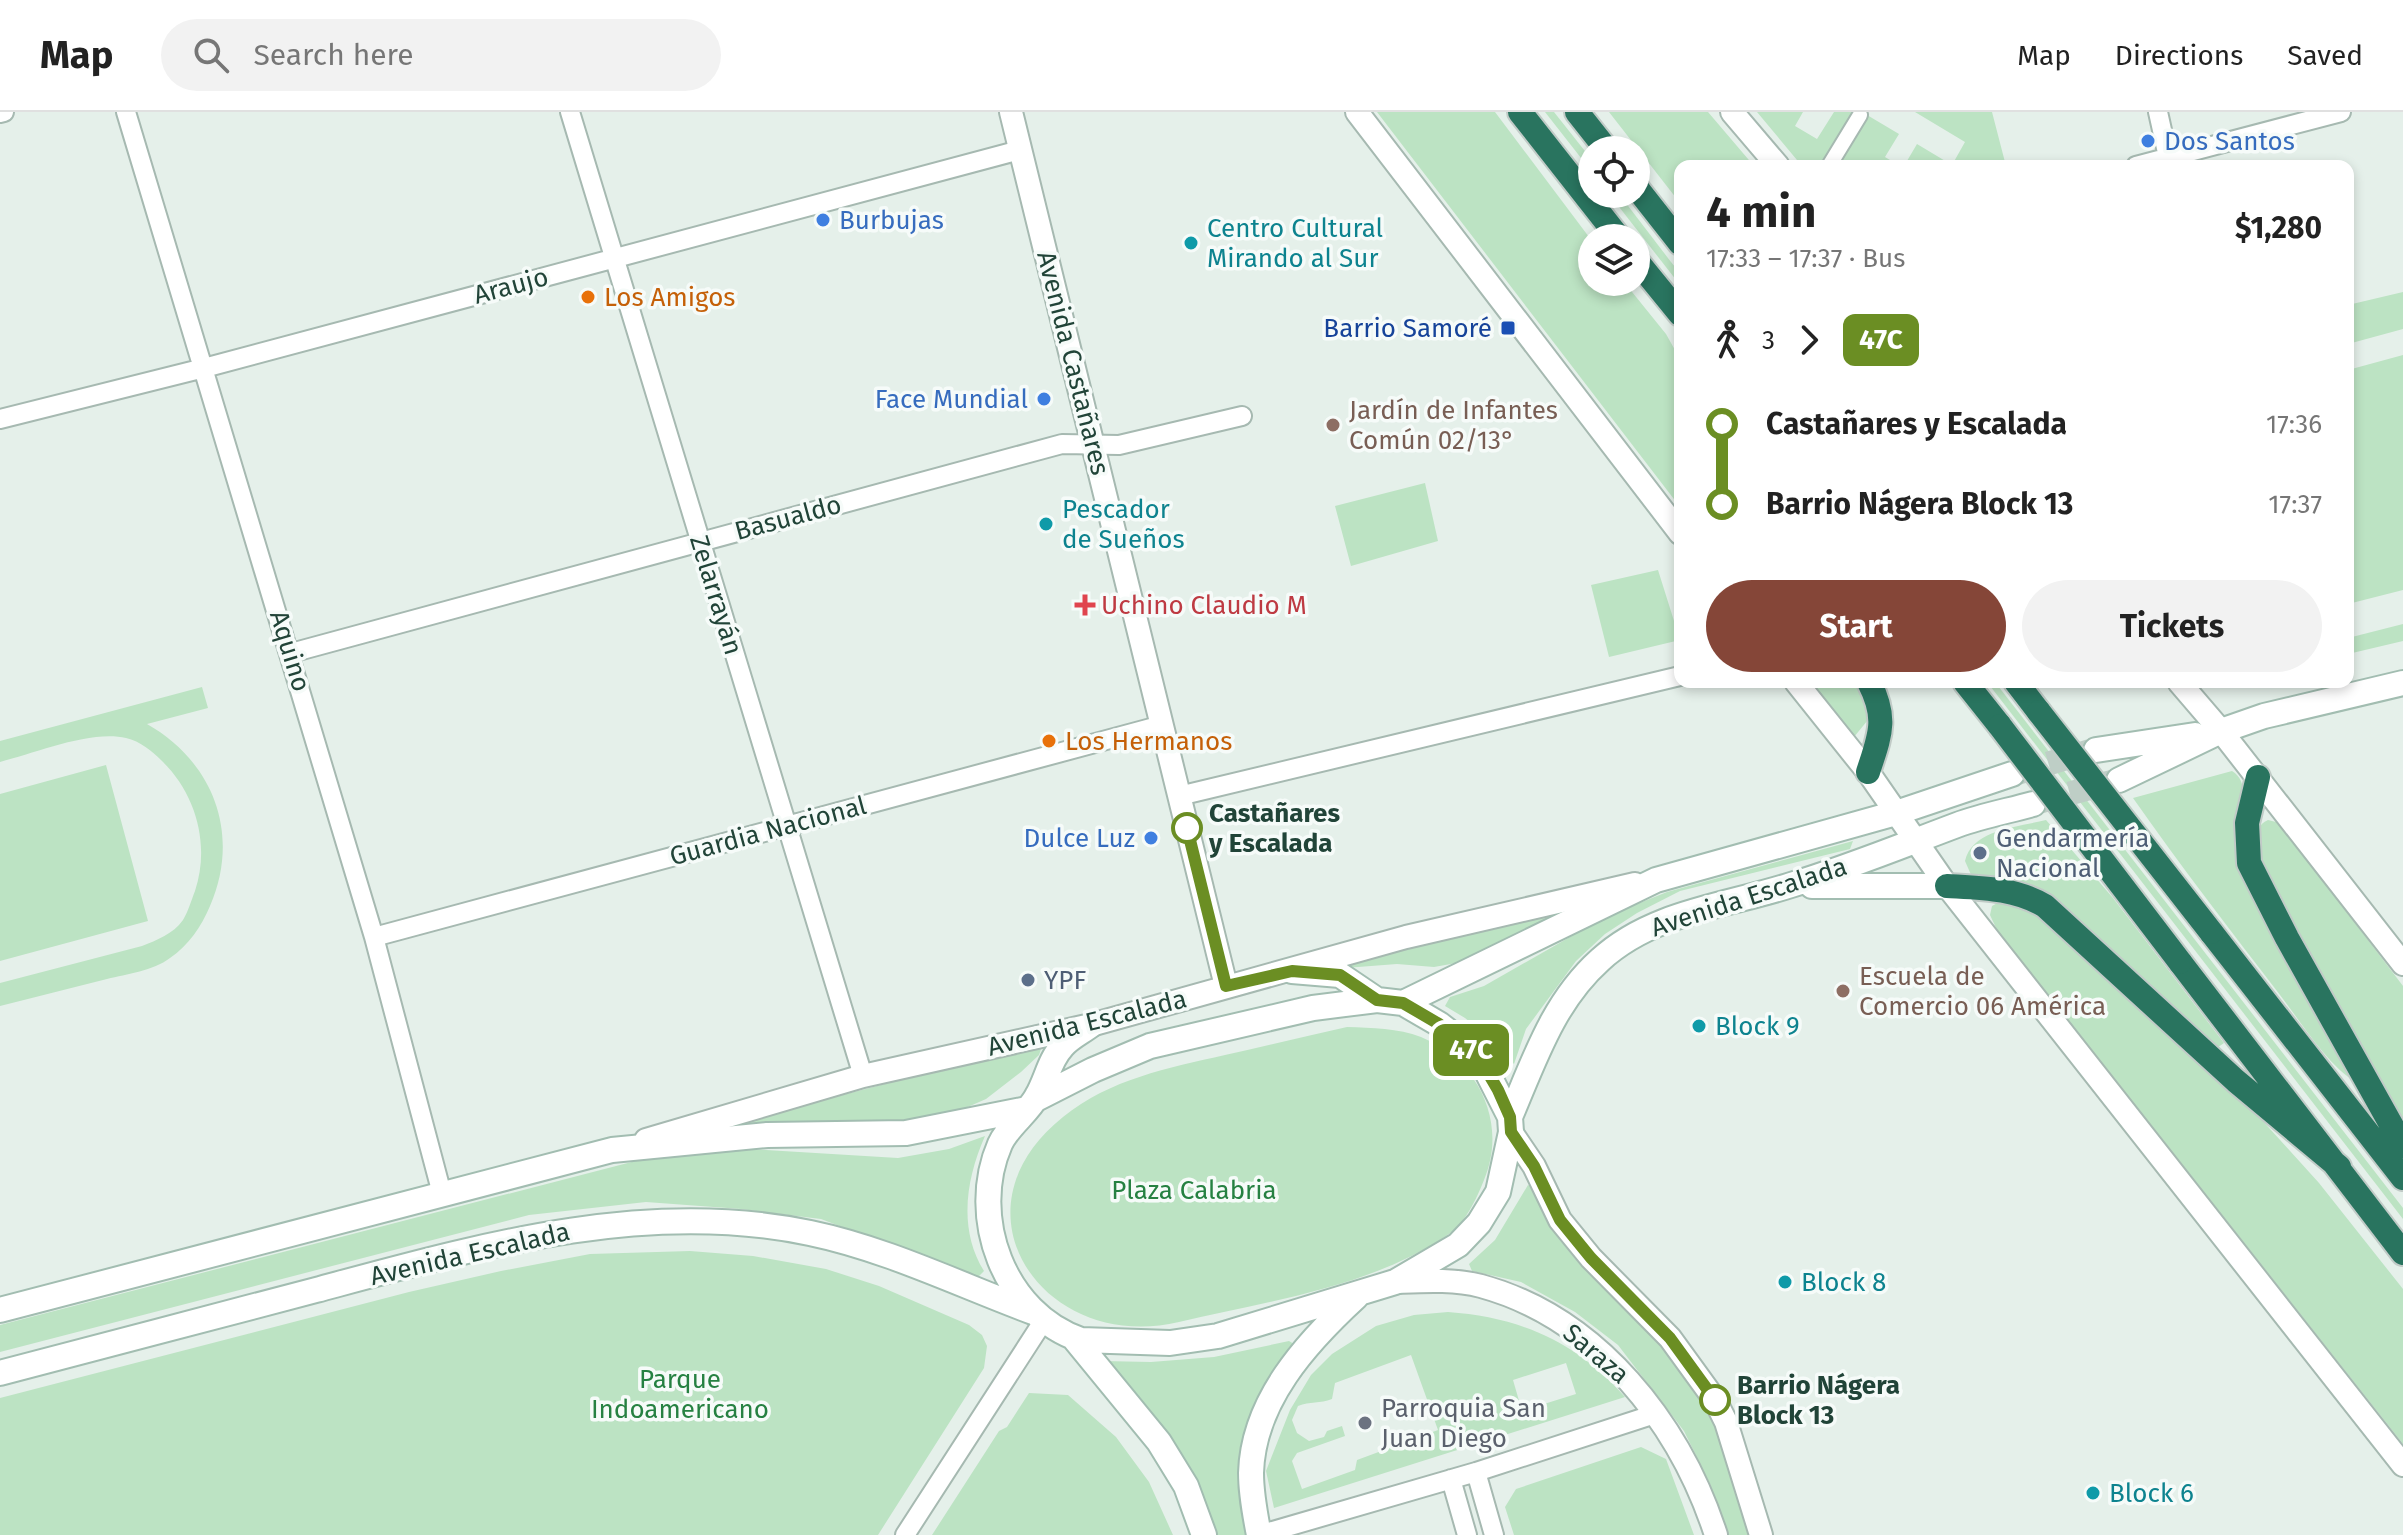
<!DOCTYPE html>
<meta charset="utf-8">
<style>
:root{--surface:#fff;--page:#f2f2f2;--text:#222;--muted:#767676;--line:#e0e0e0;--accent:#854638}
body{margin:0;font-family:"Fira Sans",sans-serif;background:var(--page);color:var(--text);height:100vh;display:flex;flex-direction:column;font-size:30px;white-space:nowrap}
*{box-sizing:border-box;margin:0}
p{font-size:26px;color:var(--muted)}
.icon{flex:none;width:44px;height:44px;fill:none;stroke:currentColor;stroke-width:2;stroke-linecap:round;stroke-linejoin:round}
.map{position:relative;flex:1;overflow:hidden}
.panel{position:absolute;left:1674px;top:48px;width:680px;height:528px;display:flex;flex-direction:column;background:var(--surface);border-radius:16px;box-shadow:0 4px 12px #0003}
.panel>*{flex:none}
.badge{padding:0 16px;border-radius:12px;font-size:28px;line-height:52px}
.fabs{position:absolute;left:1578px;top:24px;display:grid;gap:16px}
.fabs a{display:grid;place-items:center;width:72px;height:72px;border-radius:50%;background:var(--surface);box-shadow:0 4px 12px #0003;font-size:40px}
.map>.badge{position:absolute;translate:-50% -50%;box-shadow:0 0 0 4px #fff}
.legs{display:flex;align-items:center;gap:12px;height:88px;padding:0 32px;font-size:26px}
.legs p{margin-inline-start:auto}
.summary{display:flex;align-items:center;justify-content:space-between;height:136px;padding:0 32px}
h1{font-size:44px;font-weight:700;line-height:60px}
.action{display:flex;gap:16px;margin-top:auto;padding:16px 32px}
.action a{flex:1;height:92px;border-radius:48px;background:var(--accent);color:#fff;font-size:32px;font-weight:700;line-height:92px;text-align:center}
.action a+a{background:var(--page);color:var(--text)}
ul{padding:0 32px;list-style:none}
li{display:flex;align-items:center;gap:28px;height:80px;font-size:30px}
li i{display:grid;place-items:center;width:12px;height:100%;margin:0 10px;background:currentColor}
li i::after{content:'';width:20px;height:20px;margin:-10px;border:6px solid;border-radius:50%;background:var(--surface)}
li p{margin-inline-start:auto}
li:first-child i{background:linear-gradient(#0000 50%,currentColor 0)}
li:last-child i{background:linear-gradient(currentColor 50%,#0000 0)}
header{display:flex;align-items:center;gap:48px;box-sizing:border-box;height:112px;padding:0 40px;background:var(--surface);border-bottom:2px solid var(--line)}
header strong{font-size:38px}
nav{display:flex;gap:44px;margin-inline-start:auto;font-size:28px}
.search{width:560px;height:72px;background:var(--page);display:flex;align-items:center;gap:20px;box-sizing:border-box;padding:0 28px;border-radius:44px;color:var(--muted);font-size:30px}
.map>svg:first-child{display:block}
.green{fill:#bce3c3;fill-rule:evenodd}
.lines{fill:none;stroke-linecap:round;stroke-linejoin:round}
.secondary-tunnel{stroke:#becec6;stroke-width:24;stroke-dasharray:24 12;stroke-linecap:butt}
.pedestrian-casing{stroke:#a6b9b1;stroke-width:18}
.minor-casing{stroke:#a6b9b1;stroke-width:22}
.tertiary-casing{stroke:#a6b9b1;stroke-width:26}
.secondary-casing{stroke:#a2bdb1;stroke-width:28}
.motorway-casing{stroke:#c1cbc7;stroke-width:28}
.pedestrian{stroke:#fff;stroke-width:14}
.minor{stroke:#fff;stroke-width:18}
.tertiary{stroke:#fff;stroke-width:22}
.secondary{stroke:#fff;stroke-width:24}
.motorway{stroke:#29745f;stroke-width:24}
.motorway-bridge-casing{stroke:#c1cbc7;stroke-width:28;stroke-linecap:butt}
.motorway-bridge{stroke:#29745f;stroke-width:24}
.line-1-casing{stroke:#fff;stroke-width:18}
.line-1{stroke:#6b8e23;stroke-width:12}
.shop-dot{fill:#3f7fe0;stroke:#f6fbf9;stroke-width:3}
.culture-dot{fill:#0f9aa8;stroke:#f6fbf9;stroke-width:3}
.food-dot{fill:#e8710a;stroke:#f6fbf9;stroke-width:3}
.transit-dot{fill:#1a4fb4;stroke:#f6fbf9;stroke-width:3}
.education-dot{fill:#8d6e63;stroke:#f6fbf9;stroke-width:3}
.health-dot{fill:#e0444e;stroke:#f6fbf9;stroke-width:3}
.stop-1-dot{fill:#fff;stroke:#6b8e23;stroke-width:4}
.service-dot{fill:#5c6f8a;stroke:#f6fbf9;stroke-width:3}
.worship-dot{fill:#6b7280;stroke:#f6fbf9;stroke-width:3}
.labels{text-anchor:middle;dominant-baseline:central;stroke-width:7;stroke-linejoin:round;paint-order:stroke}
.shop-label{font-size:26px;fill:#366cbe;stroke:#f6fbf9;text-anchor:start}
.culture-label{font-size:26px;fill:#0d838f;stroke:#f6fbf9;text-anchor:start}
.street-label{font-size:26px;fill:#214438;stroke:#f6fbf9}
.food-label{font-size:26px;fill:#c56008;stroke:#f6fbf9;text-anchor:start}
.transit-label{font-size:26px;fill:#164399;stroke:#f6fbf9;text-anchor:end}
.education-label{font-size:26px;fill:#785e54;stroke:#f6fbf9;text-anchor:start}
.health-label{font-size:26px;fill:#be3a42;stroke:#f6fbf9;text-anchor:start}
.stop-label{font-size:26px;font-weight:bold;fill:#214438;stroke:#f6fbf9;text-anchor:start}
.service-label{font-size:26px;fill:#4e5e75;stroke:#f6fbf9;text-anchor:start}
.park-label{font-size:26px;fill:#268142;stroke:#f6fbf9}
.worship-label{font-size:26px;fill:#5b616d;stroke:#f6fbf9;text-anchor:start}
</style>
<header>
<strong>Map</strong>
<div class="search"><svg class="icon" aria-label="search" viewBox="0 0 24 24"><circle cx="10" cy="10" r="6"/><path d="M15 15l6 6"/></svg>Search here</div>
<nav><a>Map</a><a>Directions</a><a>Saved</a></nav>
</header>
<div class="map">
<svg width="2403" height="1423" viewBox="0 0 2403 1423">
<rect width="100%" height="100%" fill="#e5f0ea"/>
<path class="green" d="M1377,0h118l97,129v41h32l42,52 14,25v148z
M1545,0h9l38,48v12z
M1609,0h99l46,54h-74v37z
M1757,0h46l-8,14 22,13 17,-27h28l37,22 -14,23 15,9h-98z
M1915,0h77l14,54h-102l13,-22 35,21 13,-23z
M1609,82h10l52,68 9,11v12z
M2403,180v37l-55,15v-39z
M2403,243v235l-55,14v-234z
M1425,371l13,58 -87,25 -16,-60z
M1658,458l22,70 -71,17 -18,-72z
M2403,512v17l-55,13v-16z
M1812,570h48l12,33 -18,22z
M1987,570h8l408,526v11z
M202,575l6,21 -61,16c67,38 94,111 63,182 -9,21 -21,39 -40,52 -17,13 -43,16 -63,21 -36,9 -71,18 -107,27v-23l142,-37c15,-6 31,-12 41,-26 5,-8 8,-19 12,-29 15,-45 2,-96 -33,-130 -9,-9 -22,-20 -36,-23 -36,-8 -90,15 -126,24v-21z
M106,653l42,156 -148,40v-167z
M2232,659c20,12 8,41 5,60l124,254c-30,-14 -60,-63 -81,-90 -50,-65 -100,-130 -147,-197z
M2046,708l67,78 111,145 -10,7 -158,-148 -84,-25 -7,-16c7,-32 54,-34 81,-41z
M2268,708l8,2 7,6 120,158v134l-48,-82 -98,-180c0,-15 -4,-32 11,-38z
M1853,729l-3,8 -170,42 -43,22 -32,21 -29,27 -50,68 -12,35 -23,-25 -26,-21 -20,-12 5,-9 34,-11 114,-65 34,-15 35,-14z
M1583,789l-29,14 -49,33 -43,14 -28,5 -37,-3 -65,5 -5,-4z
M2001,789l26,4 224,203 68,75 84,106v155l-406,-514 -7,-15 2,-9z
M1347,915c25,1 51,1 74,10 58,24 87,86 63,143 -8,20 -19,44 -38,56 -78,52 -178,65 -267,86 -135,32 -234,-111 -116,-205 47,-38 105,-49 162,-62 41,-9 82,-19 122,-28z
M1038,932l3,5 -2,6 -18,17 -35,27 -39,17 -59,9h-161z
M985,1024c-19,43 -27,93 -1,135l-7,7 -156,-59 -80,-10 -95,-7 -117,13 -529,137v-27l647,-167 87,-10 164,10 51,-9z
M1528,1073l3,1c16,34 35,65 61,91 25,24 53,45 75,72 45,55 67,120 88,186h-27l-18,-51 -26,-53 -66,-86 -43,-33 -54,-30 -49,-11 -3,-7 26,-24z
M690,1139l63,5 73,13 53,17 90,39 13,10 5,11 -3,22 -106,167h-878v-137l409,-106 92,-21 89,-17z
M1448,1200c72,5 129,30 177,85l-351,111 -8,-37 24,-61 21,-35 21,-21 44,-28 38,-11zM1411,1243l27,75 -81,30 -2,10 -53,19 -10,-28 5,-8 48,-17 -3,-10 -15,5 -3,6 -15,4 -12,-8 -5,-13 6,-14c12,-5 22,-2 34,-7l3,-16zM1566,1251l10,31 -54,17 -9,-31z
M1289,1229l5,3 -2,8 -16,20 -24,163h-35c-26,-76 -57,-119 -115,-174l49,1 63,-5z
M1029,1281l39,2 48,42 33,45 24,53h-241l67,-104 8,-4z
M1641,1335l25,12 28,76h-180l-9,-28 11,-18z"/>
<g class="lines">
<path class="secondary-tunnel" d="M2014,662l76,-23
M2035,691l80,-22"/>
<defs>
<path id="pedestrian" d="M1829,54l31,-51"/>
<path id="minor" d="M126,0l248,825 68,257
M570,0l293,964
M2158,0l12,54
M0,1l4,-1
M2136,54l205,-54
M0,307l204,-51 816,-218
M291,541l771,-209 57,1 123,-29
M1179,684l501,-120
M374,825l788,-212
M1476,1360l18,63
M1451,1367l16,56
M905,1423l139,-215
M1259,1423l217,-63 179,-58"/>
<path id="tertiary" d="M1011,0l215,874
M1357,0l323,421
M1732,0l46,54
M1796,570l72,90 79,114 456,579
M2179,570l42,49 182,233
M1511,1020l23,34 26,54 31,38 79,80 45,62 11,22 35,113
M646,1028l217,-64 228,-51 315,-88 229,-53
M1395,1170c28,-1 59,-3 86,4 117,32 199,138 235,249"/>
<path id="secondary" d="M2096,638l99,-15
M2119,668l102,-49 43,-15 139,-33
M1812,774h135
M1292,859l48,4 37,25
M1403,891l253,-123 240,-67 116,-39
M1036,987l57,-29 57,-24 163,-38 64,-8 26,3 36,21 27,21 18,21 26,51 1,15 -13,60 -19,31 -21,22 -63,37 -177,54 -48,7 -89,-3c-77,-26 -113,-123 -81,-196 8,-18 28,-31 37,-48 9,-15 13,-37 25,-49 7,-9 20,-15 29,-22
M1510,1005c24,-56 43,-115 90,-157 52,-48 126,-54 191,-75 56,-17 110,-39 166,-60 24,-9 51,-14 76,-21
M0,1198l612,-160 155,-15 139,-2 121,-24
M1073,1225l86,105 27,44 18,49
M0,1261c105,-28 211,-55 316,-83 160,-43 328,-92 494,-57 77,16 150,52 223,79
M1259,1423c-4,-21 -8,-40 -8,-62 2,-72 55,-130 105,-176"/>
<path id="motorway" d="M1520,0l99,126
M1577,0l30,38
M1636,75l44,56
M1636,148l44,54
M1965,570l35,44
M2016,570l23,30
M1868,660c12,-37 20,-53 1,-90
M2258,665l-11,46 2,40 38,75 116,208
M1947,774c35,2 68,2 98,20l191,175 103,86
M2211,820l192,246
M2180,850l223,291"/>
</defs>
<use href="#pedestrian" class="pedestrian-casing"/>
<use href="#minor" class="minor-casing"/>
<use href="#tertiary" class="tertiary-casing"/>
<use href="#secondary" class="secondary-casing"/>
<use href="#motorway" class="motorway-casing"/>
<use href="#pedestrian" class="pedestrian"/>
<use href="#minor" class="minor"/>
<use href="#tertiary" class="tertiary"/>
<use href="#secondary" class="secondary"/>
<use href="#motorway" class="motorway"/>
<defs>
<path id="motorway-bridge" d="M2039,600l172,220
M2000,614l180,236"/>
</defs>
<use href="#motorway-bridge" class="motorway-bridge-casing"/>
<use href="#motorway-bridge" class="motorway-bridge"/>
</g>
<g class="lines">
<defs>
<path id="line-1" d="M1187,716l39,158 66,-15 48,4 37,25 26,3 36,21 27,21 18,21 14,24 12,27 1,15 23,34 26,54 31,38 79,80 45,62"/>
</defs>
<use href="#line-1" class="line-1-casing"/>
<use href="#line-1" class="line-1"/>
</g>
<g class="shop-dot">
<circle cx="2148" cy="29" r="8"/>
<circle cx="823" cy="108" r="8"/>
<circle cx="1044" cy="287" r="8"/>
<circle cx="1151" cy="726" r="8"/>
</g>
<g class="culture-dot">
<circle cx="1191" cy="131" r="8"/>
<circle cx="1046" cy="412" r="8"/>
<circle cx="1699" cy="914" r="8"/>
<circle cx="1785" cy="1170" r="8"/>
<circle cx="2093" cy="1381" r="8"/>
</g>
<g class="food-dot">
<circle cx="588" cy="185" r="8"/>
<circle cx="1049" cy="629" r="8"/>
</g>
<rect class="transit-dot" x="1500" y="208" width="16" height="16" rx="4"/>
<g class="education-dot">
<circle cx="1333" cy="313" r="8"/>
<circle cx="1843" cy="879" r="8"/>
</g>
<path class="health-dot" d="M1081 481h8v8h8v8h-8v8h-8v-8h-8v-8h8z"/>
<g class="stop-1-dot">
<circle cx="1187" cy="716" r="14"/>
<circle cx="1715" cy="1288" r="14"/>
</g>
<g class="service-dot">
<circle cx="1980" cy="741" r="8"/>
<circle cx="1028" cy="868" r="8"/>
</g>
<circle class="worship-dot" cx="1365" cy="1311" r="8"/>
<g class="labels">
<g class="shop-label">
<text x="2164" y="29">Dos Santos</text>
<text x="839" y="108">Burbujas</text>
<text x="1028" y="287" text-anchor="end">Face Mundial</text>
<text x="1135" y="726" text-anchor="end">Dulce Luz</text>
</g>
<g class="culture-label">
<text x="1207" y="116">Centro Cultural<tspan x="1207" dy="30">Mirando al Sur</tspan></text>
<text x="1062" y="397">Pescador<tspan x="1062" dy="30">de Sueños</tspan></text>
<text x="1715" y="914">Block 9</text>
<text x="1801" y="1170">Block 8</text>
<text x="2109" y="1381">Block 6</text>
</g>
<g class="street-label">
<text transform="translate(511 174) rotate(-15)">Araujo</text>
<text transform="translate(1073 251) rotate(76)">Avenida Castañares</text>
<text transform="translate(788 406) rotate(-15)">Basualdo</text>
<text transform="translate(716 483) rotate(73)">Zelarrayán</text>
<text transform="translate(290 539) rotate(73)">Aquino</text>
<text transform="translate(768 719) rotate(-15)">Guardia Nacional</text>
<text transform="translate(1749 785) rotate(-18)">Avenida Escalada</text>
<text transform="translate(1087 911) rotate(-14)">Avenida Escalada</text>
<text transform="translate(470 1142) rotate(-13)">Avenida Escalada</text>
<text transform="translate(1596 1242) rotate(40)">Saraza</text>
</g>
<g class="food-label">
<text x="604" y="185">Los Amigos</text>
<text x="1065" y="629">Los Hermanos</text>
</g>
<g class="transit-label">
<text x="1492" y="216">Barrio Samoré</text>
</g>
<g class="education-label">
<text x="1349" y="298">Jardín de Infantes<tspan x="1349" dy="30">Común 02/13°</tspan></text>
<text x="1859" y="864">Escuela de<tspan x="1859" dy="30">Comercio 06 América</tspan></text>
</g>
<g class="health-label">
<text x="1101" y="493">Uchino Claudio M</text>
</g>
<g class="stop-label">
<text x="1209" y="701">Castañares<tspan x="1209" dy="30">y Escalada</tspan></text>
<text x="1737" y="1273">Barrio Nágera<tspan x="1737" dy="30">Block 13</tspan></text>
</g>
<g class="service-label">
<text x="1996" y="726">Gendarmería<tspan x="1996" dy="30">Nacional</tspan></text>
<text x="1044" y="868">YPF</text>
</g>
<g class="park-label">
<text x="1194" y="1078">Plaza Calabria</text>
<text x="680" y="1267">Parque<tspan x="680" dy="30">Indoamericano</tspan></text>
</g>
<g class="worship-label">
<text x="1381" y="1296">Parroquia San<tspan x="1381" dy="30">Juan Diego</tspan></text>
</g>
</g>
</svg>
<div class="fabs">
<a><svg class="icon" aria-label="locate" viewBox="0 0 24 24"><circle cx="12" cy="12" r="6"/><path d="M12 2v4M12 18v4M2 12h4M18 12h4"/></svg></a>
<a><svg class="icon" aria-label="layers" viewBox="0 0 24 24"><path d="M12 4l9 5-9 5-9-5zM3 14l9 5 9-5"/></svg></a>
</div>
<b class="badge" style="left:1471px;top:938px;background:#6b8e23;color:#fff">47C</b>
<section class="panel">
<div class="summary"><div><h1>4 min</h1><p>17:33 – 17:37 · Bus</p></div><b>$1,280</b></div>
<div class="legs"><svg class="icon" aria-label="walk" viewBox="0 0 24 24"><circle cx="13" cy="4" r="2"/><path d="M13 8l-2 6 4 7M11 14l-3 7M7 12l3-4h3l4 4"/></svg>3<svg class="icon" aria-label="forward" viewBox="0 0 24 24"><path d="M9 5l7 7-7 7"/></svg><b class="badge" style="background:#6b8e23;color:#fff">47C</b></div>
<ul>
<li><i style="color:#6b8e23"></i><b>Castañares y Escalada</b><p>17:36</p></li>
<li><i style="color:#6b8e23"></i><b>Barrio Nágera Block 13</b><p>17:37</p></li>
</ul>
<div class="action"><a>Start</a><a>Tickets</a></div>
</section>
</div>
